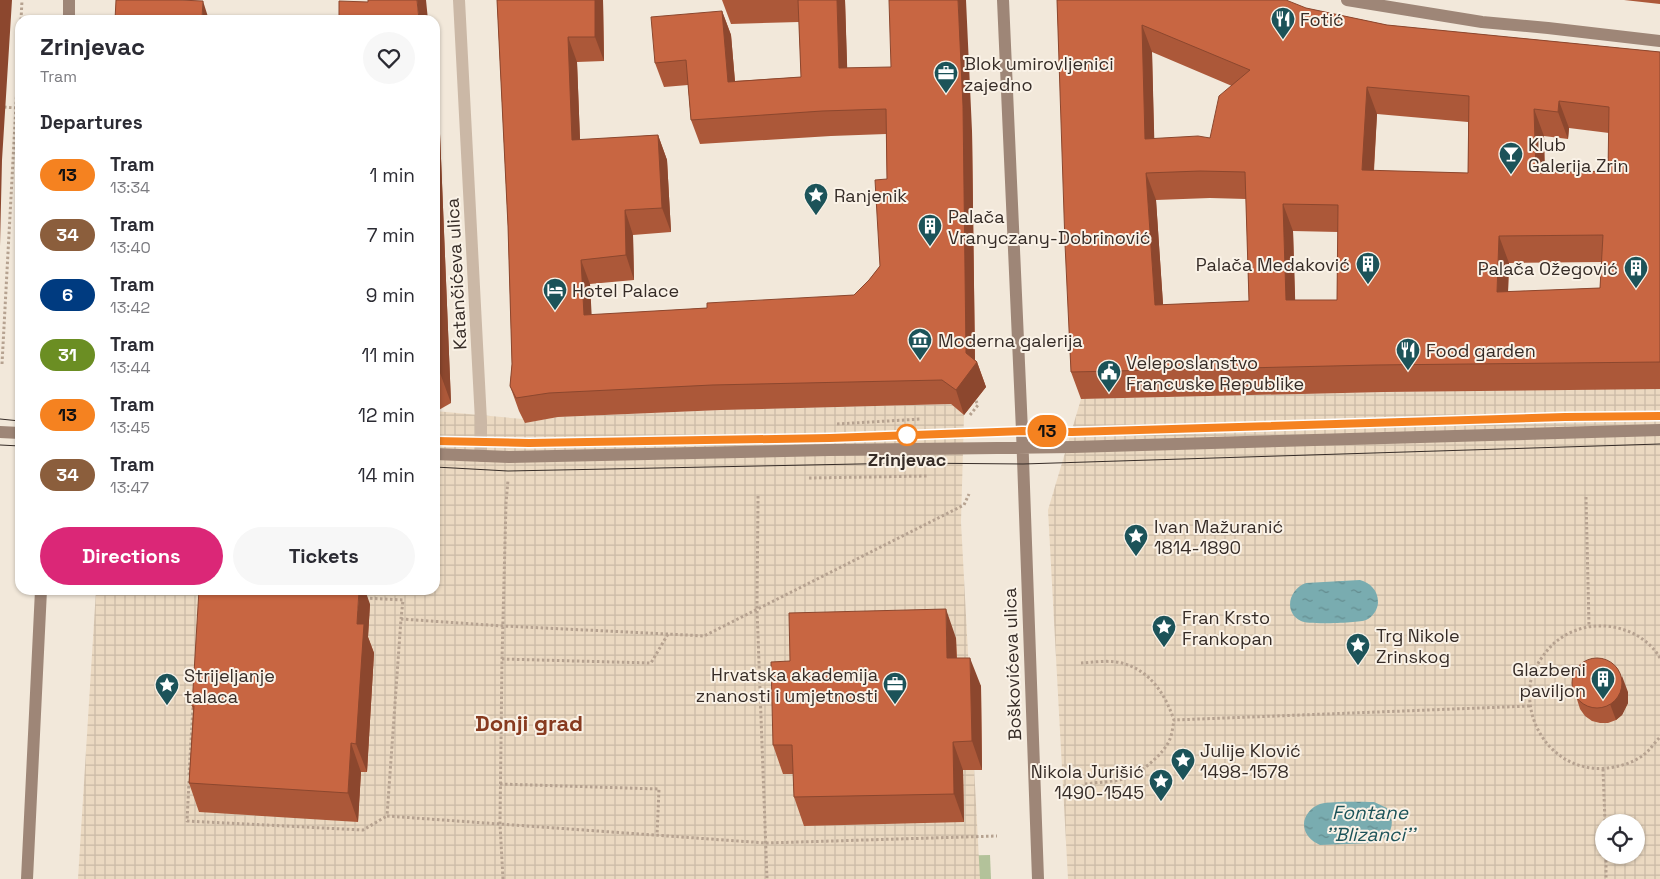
<!DOCTYPE html>
<meta charset="utf-8">
<style>
:root{--surface:#fff;--page:#f7f7f7;--text:#2b2b33;--muted:#7c7c81;--accent:#db2777}
body{margin:0;font-family:"Space Grotesk",sans-serif;background:var(--page);color:var(--text);height:100vh;display:flex;flex-direction:column;font-size:19px;white-space:nowrap}
*{box-sizing:border-box;margin:0}
p{font-size:16px;color:var(--muted)}
.icon{flex:none;width:28px;height:28px;fill:none;stroke:currentColor;stroke-width:2;stroke-linecap:round;stroke-linejoin:round}
.map{position:relative;flex:1;overflow:hidden}
.drawer{position:absolute;left:15px;top:15px;width:425px;height:580px;display:flex;flex-direction:column;background:var(--surface);border-radius:15px;box-shadow:0 1px 4px #0004}
.drawer>*{flex:none}
.badge{padding:0 10px;border-radius:16px;font-size:18px;line-height:32px}
.controls{position:absolute;left:1595px;top:814px;display:grid;gap:10px}
.controls a{display:grid;place-items:center;width:50px;height:50px;border-radius:50%;background:var(--surface);box-shadow:0 1px 4px #0004;font-size:25px}
.map>.badge{position:absolute;translate:-50% -50%;box-shadow:0 0 0 2px #fff}
h2{padding:0 25px;font-size:19px;line-height:45px}
.round{display:grid;place-items:center;flex:none;width:52px;height:52px;border-radius:26px;background:var(--page)}
.head{display:flex;align-items:center;justify-content:space-between;height:85px;padding:0 25px}
h1{font-size:24px;font-weight:800;line-height:38px}
.primary-button{display:flex;gap:10px;margin-top:auto;padding:10px 25px}
.primary-button a{flex:1;height:58px;border-radius:30px;background:var(--accent);color:#fff;font-size:20px;font-weight:800;line-height:58px;text-align:center}
.primary-button a+a{background:var(--page);color:var(--text)}
ul{padding:0;list-style:none}
li{display:flex;align-items:center;gap:15px;height:60px;padding:0 25px}
li div{flex:1}
li b{display:block;font-size:19px}
li em{font-style:normal}
li .badge{min-width:55px;font-weight:700;text-align:center}
.map>svg:first-child{display:block}
.green{fill:#b3c29a}
.plaza{fill:url(#plaza-grid);fill-rule:evenodd}
.water{fill:url(#water-ripples)}
.lines{fill:none;stroke-linecap:round;stroke-linejoin:round}
.path{stroke:#b6a290;stroke-width:3;stroke-dasharray:2.5 2.5;stroke-linecap:butt}
.street{stroke:#cbb8a6;stroke-width:12}
.secondary{stroke:#9e8677;stroke-width:12}
.tram{stroke:#362c27;stroke-width:1}
.wall{fill:#ac5839;fill-rule:evenodd}
.shaded-wall{fill:#8c472e}
.building{fill:#c86642;stroke:#8c472e;fill-rule:evenodd}
.line-casing{stroke:#fff;stroke-width:11}
.line{stroke:#f58220;stroke-width:8}
.stop-dot{fill:#fff;stroke:#f58220;stroke-width:2.5}
.labels{text-anchor:middle;dominant-baseline:central;stroke-width:4;stroke-linejoin:round;paint-order:stroke}
.poi-label{font-size:18px;fill:#362c27;stroke:#faf2e7;text-anchor:start}
.street-label{font-size:18px;fill:#362c27;stroke:#faf2e7}
.stop-label{font-size:18px;font-weight:bold;fill:#362c27;stroke:#faf2e7}
.water-label{font-size:19px;font-style:italic;fill:#1c5359;stroke:#faf2e7}
.district-label{font-size:22px;font-weight:bold;fill:#873a1f;stroke:#faf2e7}
</style>
<div class="map">
<svg width="1660" height="879" viewBox="0 0 1660 879">
<defs>
<pattern id="plaza-grid" width="8" height="8" patternUnits="userSpaceOnUse" patternTransform="scale(1.25)"><rect width="8" height="8" fill="#ebd9c1"/><path d="M0 4h8M4 0v8" fill="none" stroke="#cabaa6"/></pattern>
<pattern id="water-ripples" width="26" height="14" patternUnits="userSpaceOnUse" patternTransform="scale(1.25)"><rect width="26" height="14" fill="#79acb0"/><path d="M2 4q2-2 4 0t4 0M15 11q2-2 4 0t4 0" fill="none" stroke="#648c8f"/></pattern>
</defs>
<rect width="100%" height="100%" fill="#f2e8da"/>
<path class="green" d="M990,855l1,24h-52v-23z"/>
<path class="plaza" d="M1590,389h70v490h-592l-20,-369 33,-111 303,-7zM1604,822h32v33h-32z
M951,404l13,11 -3,107 19,357h-902l18,-289h339v-179l88,8 6,3 29,-5 163,-7z"/>
<path class="water" d="M1360,580c10,3 18,10 18,22 0,7 -5,15 -12,18 -7,3 -59,5 -65,1 -18,-9 -12,-32 5,-38z
M1374,802l13,6c10,15 4,31 -14,35l-53,2c-9,-4 -16,-11 -16,-21 0,-8 7,-17 16,-20 13,-3 40,-2 54,-2z"/>
<g class="lines">
<path class="path" d="M21,20l1,-20
M4,107l12,1
M2,364l18,-334
M970,415l8,-10 -2,-4
M837,424l84,-5
M809,478l118,-2
M758,496l-1,113 10,270
M1586,497l3,129
M365,598l38,2 -2,19
M668,634l-165,-8 -102,-7 -14,197 379,27 231,-7
M1660,658c-12,-21 -38,-33 -61,-32 -20,0 -41,10 -53,26 -7,9 -15,21 -16,34 -5,48 34,91 84,81 12,-2 25,-7 34,-16 4,-4 8,-10 12,-14
M502,659l4,-156 2,-23
M1081,663c15,-1 33,-4 47,2 25,9 38,32 46,55l356,-14
M1603,769l2,53
M189,775l4,-68
M189,781l-2,40 176,9 24,-14
M500,784l159,5 -2,46
M1085,784c14,-2 29,-2 42,-6 15,-6 37,-24 43,-39 2,-5 3,-13 4,-19
M1606,855v24
M503,879l-3,-55 2,-165 149,4 17,-29 36,2 260,-131 5,-11"/>
<path class="street" d="M459,0l22,421v35"/>
<path class="secondary" d="M1003,0l19,431 16,448
M1347,0l135,22 66,6 112,13
M69,20v-20
M0,432l20,1
M435,454l74,3 320,-7 244,-3 587,-17
M27,879l14,-289"/>
<path class="tram" d="M0,419l20,2
M435,441l75,2 320,-5 192,-7 50,1 513,-16h75
M0,445l20,1
M435,467l73,4 400,-8 115,1 637,-20"/>
</g>
<path class="wall" d="M497,0h106l1,61 -27,1 3,78 78,-5 9,25 4,72 -38,3 1,45 -44,4 1,31 116,-7 147,-13 15,-15 11,-14 7,-87 -1,-45 -55,2 -131,8 -9,-24 -3,-35 -24,2 -9,-24 67,-52 9,24 4,46 66,-4 -2,-55 -68,2 -9,-24h123l2,68 125,63 3,229 2,2 9,25 -22,28 -13,-11 -230,6 -163,7 -33,6 -6,-12 -9,-25 2,-22 -4,-138z
M1057,0l249,8 81,17 273,27v337l-276,3 -303,7 -10,-27zM1152,52l80,34 -22,52 -56,1zM1377,114l91,8v51l-94,-2zM1569,128l40,5 -1,38 -63,2 -1,-37 24,3zM1210,198l36,1 3,102 -86,4 -7,-105zM1293,231l45,1 -1,68h-42zM1602,262l-2,26 -92,4 1,-29z
M1624,0h36v4z
M435,119l5,15 11,269 -14,8h-2z
M370,604l-2,33 6,16 -7,119h-6l-3,50 -159,-10 -10,-29 4,-72 -1,-5z
M956,638l1,20 24,28 1,84h-19l1,52 -160,4 -10,-29 -1,-23h-10l-10,-29 17,-84z
M1628,692v11l-6,12 -6,5 -8,3h-8l-8,-2 -7,-5 -5,-7 -5,-16z"/>
<path class="shaded-wall" d="M0,0h12l-10,160 -2,86z
M417,0h9l2,20h-9z
M595,0h8l1,61 -9,-24z
M837,0h8l3,93 -9,-25z
M958,0h8l6,131 3,234 2,-3 9,25 -22,28 -8,-25 10,-37z
M203,1l6,19 -7,-2z
M722,11l9,24 6,71 -9,-24z
M1142,25l10,27 3,114 -10,-27z
M568,37l9,25 4,103 -9,-25z
M1367,87l10,27 -5,84 -10,-28z
M1559,101l10,27 -1,11 -10,-27z
M1534,109l10,27 1,65 -9,-28z
M435,119l5,15 11,269 -11,-30 -5,-131z
M658,135l9,25 4,72 -9,-24z
M1146,173l10,27 9,133 -10,-28z
M1283,204l10,27 3,96 -10,-27z
M625,210l8,25 1,45 -8,-25z
M1499,236l10,27 -2,57 -10,-28z
M581,260l9,24 3,56 -9,-25z
M359,590h6l5,14 -2,33 6,16 -7,119 -11,-28 1,-120z
M946,609l10,29 1,49 -10,-29z
M970,658l11,28 1,84 -10,-29z
M1622,676l6,16v11l-6,12 -6,5 -6,-16z
M953,742l10,28 1,52 -10,-28z
M351,743l10,29 -3,50 -10,-29z"/>
<path class="building" d="M116,0h63l24,1 -1,17 137,-1v-16l29,1v-2h49l2,20h-304z
M497,0h98v37h-27l4,103 86,-5 4,73 -37,2 1,45 -45,5 3,55 123,-7v-5l147,-8 15,-15 11,-14 -5,-86 12,-1 -1,-70 -64,2 -131,9 -5,-60 -31,3 -4,-46 71,-6 6,71 73,-5 -3,-77h39l2,68 52,-1 -2,-67h69l5,106 3,247 11,9 -21,28 -14,-10 -230,5 -163,8 -33,5 -6,-12 2,-22 -4,-138z
M1057,0h229l20,8 81,17 273,27v310l-286,3 -303,7 -6,-128zM1142,25l108,45 -31,26 -9,42 -12,-2 -53,3zM1367,87l102,9 -1,77 -106,-3zM1559,101l50,6 -1,64 -72,2 -2,-64 24,3zM1200,171l45,1 4,129 -94,4 -9,-132zM1283,204l55,1 -1,95h-51zM1603,235l-3,53 -103,4 2,-56z
M435,242l5,131 -5,3z
M199,590h160l-2,34h7l-8,120 -5,-1 -3,50 -159,-10 5,-77h-2z
M946,609l1,49h23l2,83 -19,1 1,52 -160,3 -2,-52h-19l-2,-83 19,-1 -1,-48z
M1572 683a25 25 0 1 1 50 0a25 25 0 1 1-50 0Z"/>
<g class="lines">
<defs>
<path id="line" d="M435,441l94,2 301,-5 192,-7 50,1 493,-15 95,-1"/>
</defs>
<use href="#line" class="line-casing"/>
<use href="#line" class="line"/>
</g>
<defs>
<symbol id="restaurant-pin" viewBox="-11 -11 22 30"><path d="M0 17L-7.5 6A9.5 9.5 0 1 1 7.5 6Z" fill="#1c5359" stroke="#faf2e7"/><path d="M-5-6h1v4h1v-4h1v4h1v-4h1v5L-1.5 .5V6h-2V.5L-5-1ZM5-6V6H3V1.5H1.5Q1.5-4 5-6Z" fill="#fff"/></symbol>
<symbol id="office-pin" viewBox="-11 -11 22 30"><path d="M0 17L-7.5 6A9.5 9.5 0 1 1 7.5 6Z" fill="#1c5359" stroke="#faf2e7"/><path d="M-6-3h4V-5.5h4V-3h4V5H-6ZM-1-4.5V-3h2v-1.5ZM-6 0V1H6V0Z" fill="#fff"/></symbol>
<symbol id="bar-pin" viewBox="-11 -11 22 30"><path d="M0 17L-7.5 6A9.5 9.5 0 1 1 7.5 6Z" fill="#1c5359" stroke="#faf2e7"/><path d="M-6-5H6L.8 .8V4.5H3.5V6h-7V4.5H-.8V.8Z" fill="#fff"/></symbol>
<symbol id="sight-pin" viewBox="-11 -11 22 30"><path d="M0 17L-7.5 6A9.5 9.5 0 1 1 7.5 6Z" fill="#1c5359" stroke="#faf2e7"/><path d="M0-6L1.8-2.2L6-1.7L2.9 1.2L3.7 5.4L0 3.3L-3.7 5.4L-2.9 1.2L-6-1.7L-1.8-2.2Z" fill="#fff"/></symbol>
<symbol id="building-pin" viewBox="-11 -11 22 30"><path d="M0 17L-7.5 6A9.5 9.5 0 1 1 7.5 6Z" fill="#1c5359" stroke="#faf2e7"/><path d="M-4-6H4V6H1V3H-1V6H-4ZM-2.5-4.3h1.7v1.8h-1.7ZM.8-4.3h1.7v1.8H.8ZM-2.5-1h1.7V.8h-1.7ZM.8-1h1.7V.8H.8Z" fill="#fff"/></symbol>
<symbol id="hotel-pin" viewBox="-11 -11 22 30"><path d="M0 17L-7.5 6A9.5 9.5 0 1 1 7.5 6Z" fill="#1c5359" stroke="#faf2e7"/><path d="M-6-4.5h1.5V1H6V5H4.5V3h-9V5H-6ZM-4 0a1.8 1.8 0 1 1 3.6 0ZM.5 0V-2.5h3Q6-2.5 6 0Z" fill="#fff"/></symbol>
<symbol id="museum-pin" viewBox="-11 -11 22 30"><path d="M0 17L-7.5 6A9.5 9.5 0 1 1 7.5 6Z" fill="#1c5359" stroke="#faf2e7"/><path d="M0-6L6-3V-2H-6V-3ZM-5-1h2V3h-2ZM-1-1h2V3h-2ZM3-1h2V3H3ZM-6 4H6V6H-6Z" fill="#fff"/></symbol>
<symbol id="civic-pin" viewBox="-11 -11 22 30"><path d="M0 17L-7.5 6A9.5 9.5 0 1 1 7.5 6Z" fill="#1c5359" stroke="#faf2e7"/><path d="M-.6-6.5H3V-4.5H.6V-3L4-1V1h2V6H-6V1h2V-1L-.6-3ZM-1.2 2.5V6h2.4V2.5Z" fill="#fff"/></symbol>
</defs>
<g fill-rule="evenodd">
<use href="#restaurant-pin" x="1269" y="5" width="28" height="38"/>
<use href="#office-pin" x="932" y="59" width="28" height="38"/>
<use href="#bar-pin" x="1497" y="140" width="28" height="38"/>
<use href="#sight-pin" x="802" y="181" width="28" height="38"/>
<use href="#building-pin" x="916" y="212" width="28" height="38"/>
<use href="#building-pin" x="1354" y="250" width="28" height="38"/>
<use href="#building-pin" x="1622" y="254" width="28" height="38"/>
<use href="#hotel-pin" x="541" y="276" width="28" height="38"/>
<use href="#museum-pin" x="906" y="326" width="28" height="38"/>
<use href="#restaurant-pin" x="1394" y="336" width="28" height="38"/>
<use href="#civic-pin" x="1095" y="358" width="28" height="38"/>
<use href="#sight-pin" x="1122" y="522" width="28" height="38"/>
<use href="#sight-pin" x="1150" y="613" width="28" height="38"/>
<use href="#sight-pin" x="1344" y="631" width="28" height="38"/>
<use href="#building-pin" x="1589" y="665" width="28" height="38"/>
<use href="#office-pin" x="881" y="670" width="28" height="38"/>
<use href="#sight-pin" x="153" y="671" width="28" height="38"/>
<use href="#sight-pin" x="1169" y="746" width="28" height="38"/>
<use href="#sight-pin" x="1147" y="767" width="28" height="38"/>
</g>
<circle class="stop-dot" cx="907" cy="435" r="10"/>
<g class="labels">
<g class="poi-label">
<text x="1300" y="19">Fotić</text>
<text x="964" y="63">Blok umirovljenici<tspan x="964" dy="21">zajedno</tspan></text>
<text x="1528" y="144">Klub<tspan x="1528" dy="21">Galerija Zrin</tspan></text>
<text x="834" y="195">Ranjenik</text>
<text x="948" y="216">Palača<tspan x="948" dy="21">Vranyczany-Dobrinović</tspan></text>
<text x="1350" y="264" text-anchor="end">Palača Medaković</text>
<text x="1618" y="268" text-anchor="end">Palača Ožegović</text>
<text x="572" y="290">Hotel Palace</text>
<text x="938" y="340">Moderna galerija</text>
<text x="1426" y="350">Food garden</text>
<text x="1126" y="362">Veleposlanstvo<tspan x="1126" dy="21">Francuske Republike</tspan></text>
<text x="1154" y="526">Ivan Mažuranić<tspan x="1154" dy="21">1814-1890</tspan></text>
<text x="1182" y="617">Fran Krsto<tspan x="1182" dy="21">Frankopan</tspan></text>
<text x="1376" y="635">Trg Nikole<tspan x="1376" dy="21">Zrinskog</tspan></text>
<text x="1586" y="669" text-anchor="end">Glazbeni<tspan x="1586" dy="21">paviljon</tspan></text>
<text x="878" y="674" text-anchor="end">Hrvatska akademija<tspan x="878" dy="21">znanosti i umjetnosti</tspan></text>
<text x="184" y="675">Strijeljanje<tspan x="184" dy="21">talaca</tspan></text>
<text x="1200" y="750">Julije Klović<tspan x="1200" dy="21">1498-1578</tspan></text>
<text x="1144" y="771" text-anchor="end">Nikola Jurišić<tspan x="1144" dy="21">1490-1545</tspan></text>
</g>
<g class="street-label">
<text transform="translate(456 274) rotate(-93)">Katančićeva ulica</text>
<text transform="translate(1012 664) rotate(-92)">Boškovićeva ulica</text>
</g>
<g class="stop-label">
<text x="907" y="459">Zrinjevac</text>
</g>
<g class="water-label">
<text x="1370" y="812">Fontane<tspan x="1370" dy="22">''Blizanci''</tspan></text>
</g>
<g class="district-label">
<text x="529" y="723">Donji grad</text>
</g>
</g>
</svg>
<div class="controls">
<a><svg class="icon" aria-label="locate" viewBox="0 0 24 24"><circle cx="12" cy="12" r="6"/><path d="M12 2v4M12 18v4M2 12h4M18 12h4"/></svg></a>
</div>
<b class="badge" style="left:1047px;top:431px;background:#f58220;color:#111">13</b>
<section class="drawer">
<div class="head"><div><h1>Zrinjevac</h1><p>Tram</p></div><a class="round"><svg class="icon" aria-label="heart" viewBox="0 0 24 24"><path d="M12 20l-8-8c-3-5 5-10 8-4 3-6 11-1 8 4z"/></svg></a></div>
<h2>Departures</h2>
<ul>
<li><span class="badge" style="background:#f58220;color:#111">13</span><div><b>Tram</b><p>13:34</p></div><em>1 min</em></li>
<li><span class="badge" style="background:#8b5e3c;color:#fff">34</span><div><b>Tram</b><p>13:40</p></div><em>7 min</em></li>
<li><span class="badge" style="background:#003b80;color:#fff">6</span><div><b>Tram</b><p>13:42</p></div><em>9 min</em></li>
<li><span class="badge" style="background:#6b8e23;color:#fff">31</span><div><b>Tram</b><p>13:44</p></div><em>11 min</em></li>
<li><span class="badge" style="background:#f58220;color:#111">13</span><div><b>Tram</b><p>13:45</p></div><em>12 min</em></li>
<li><span class="badge" style="background:#8b5e3c;color:#fff">34</span><div><b>Tram</b><p>13:47</p></div><em>14 min</em></li>
</ul>
<div class="primary-button"><a>Directions</a><a>Tickets</a></div>
</section>
</div>
